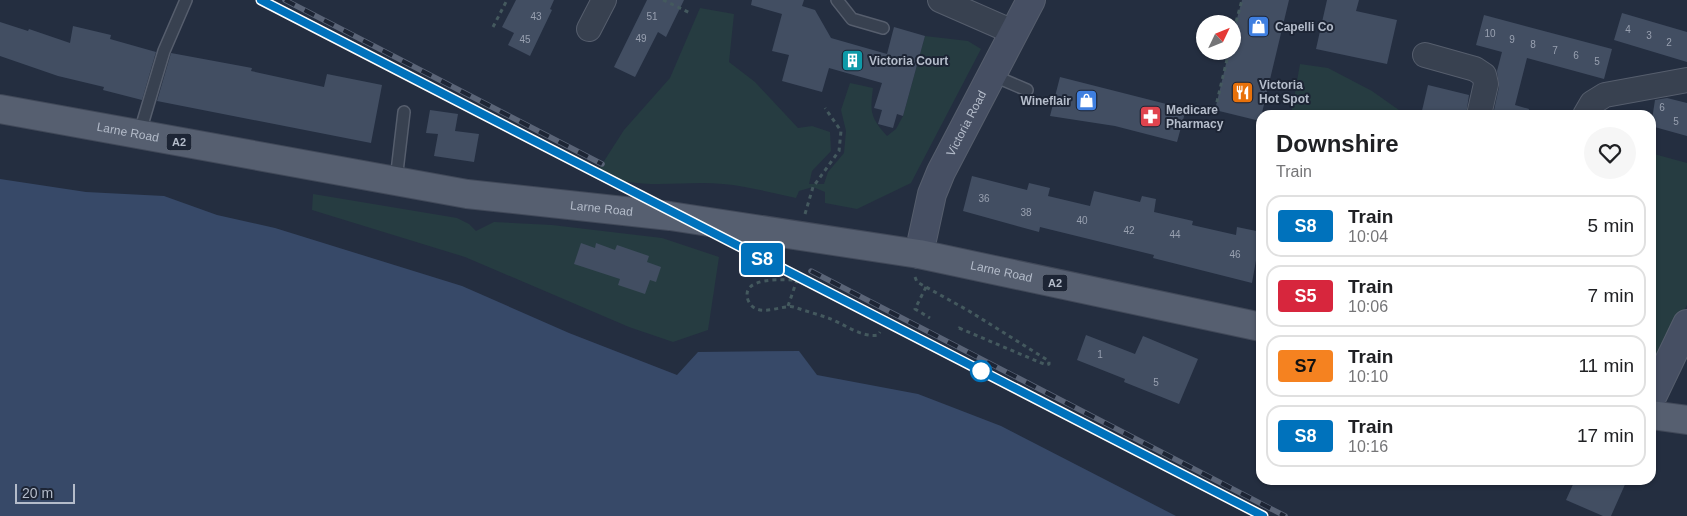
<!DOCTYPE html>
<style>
:root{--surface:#fff;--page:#f6f6f6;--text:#202124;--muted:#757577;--line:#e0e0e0}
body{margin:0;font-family:Helvetica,sans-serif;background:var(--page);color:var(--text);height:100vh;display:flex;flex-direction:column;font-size:19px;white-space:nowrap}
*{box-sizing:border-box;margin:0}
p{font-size:16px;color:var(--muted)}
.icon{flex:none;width:28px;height:28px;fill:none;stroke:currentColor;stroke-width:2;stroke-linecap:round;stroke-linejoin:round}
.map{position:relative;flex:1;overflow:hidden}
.side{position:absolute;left:1256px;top:110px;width:400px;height:375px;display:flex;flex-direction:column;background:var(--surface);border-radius:15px;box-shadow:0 1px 4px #0004}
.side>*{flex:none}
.badge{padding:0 10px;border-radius:4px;font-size:18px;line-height:32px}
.needle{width:32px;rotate:47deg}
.tools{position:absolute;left:1196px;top:15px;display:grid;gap:10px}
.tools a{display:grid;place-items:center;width:45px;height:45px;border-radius:50%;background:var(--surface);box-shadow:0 1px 4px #0004;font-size:25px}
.scale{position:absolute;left:15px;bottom:12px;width:60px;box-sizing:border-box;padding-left:5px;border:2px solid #b4bcca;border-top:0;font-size:14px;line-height:18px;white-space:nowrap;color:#b4bcca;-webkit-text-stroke:4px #1d2535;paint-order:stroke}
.map>.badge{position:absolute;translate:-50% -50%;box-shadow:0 0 0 2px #fff}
.round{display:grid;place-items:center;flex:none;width:52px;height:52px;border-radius:26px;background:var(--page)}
.headline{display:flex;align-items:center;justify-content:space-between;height:85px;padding:0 20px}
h1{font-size:24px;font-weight:800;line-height:38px}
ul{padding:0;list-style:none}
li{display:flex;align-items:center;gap:15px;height:62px;margin:0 10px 8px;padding:0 10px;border:2px solid var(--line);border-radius:15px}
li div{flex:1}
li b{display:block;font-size:19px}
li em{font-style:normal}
li .badge{min-width:55px;font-weight:700;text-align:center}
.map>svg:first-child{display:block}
.green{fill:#263c41}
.water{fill:#374968}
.building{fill:#424e62}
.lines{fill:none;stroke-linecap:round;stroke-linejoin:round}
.lane-casing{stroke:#565e6d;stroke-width:14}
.street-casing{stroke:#565e6d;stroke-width:26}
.secondary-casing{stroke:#565e6d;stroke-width:30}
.primary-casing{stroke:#414959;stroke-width:30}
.path{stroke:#44595e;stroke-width:3;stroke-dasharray:4 4;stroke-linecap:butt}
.lane{stroke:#384150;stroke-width:11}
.street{stroke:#384150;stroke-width:24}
.secondary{stroke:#464f63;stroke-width:28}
.primary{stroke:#565f70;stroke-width:28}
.rail-casing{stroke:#5a6477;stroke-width:5.5}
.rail{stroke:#1d2535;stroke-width:4;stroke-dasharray:11;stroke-linecap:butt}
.line-casing{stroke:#fff;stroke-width:11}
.line{stroke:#0072bc;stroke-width:8}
.stop-dot{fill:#fff;stroke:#0072bc;stroke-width:2.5}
.labels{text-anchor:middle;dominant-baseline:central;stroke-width:4;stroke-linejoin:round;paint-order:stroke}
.number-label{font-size:10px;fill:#98a0b0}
.shield{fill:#1d2535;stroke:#878f9d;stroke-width:1}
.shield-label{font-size:11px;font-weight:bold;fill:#b4bcca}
.poi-label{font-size:12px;font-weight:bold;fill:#b4bcca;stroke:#1d2535;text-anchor:start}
.street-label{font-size:12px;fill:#b4bcca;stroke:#1d2535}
</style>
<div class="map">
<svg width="1687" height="516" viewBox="0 0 1687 516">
<rect width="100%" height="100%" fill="#242e40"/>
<path class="green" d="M700,8l34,6 -5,48 26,20 43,46 14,-2 18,6 1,19 -19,20 -3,13h15l4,-12 16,-19 2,-22 -5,-21 9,-27 23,5c-3,24 -3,29 14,48l9,-7 7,-13 22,-80 43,5 13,8 -70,134 -54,26 -32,-6v-11l-12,-5 -14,4 -3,7c-24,-5 -49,-12 -73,-14 -42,-4 -87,8 -126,-12l27,-42 46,-52z
M1300,64l28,4 44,23 34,24h-115z
M1654,154l33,9v142l-36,70v-219z
M313,194l144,24 12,6 7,7 18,-9 58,3 110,13 57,19 -11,73 -35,12 -44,-15 -164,-70 -153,-47z"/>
<path class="water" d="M0,179l86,13 78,4 53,19 58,13 187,58 107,47 108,42 21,-23 101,-1 18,24 101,19 83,32 175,90h-1176z"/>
<path class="building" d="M516,0h38l-4,9 2,1 -22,46 -22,-11 6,-12 -12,-6z
M647,0h37l-18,37 -8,-5 -23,45 -21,-10z
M752,0h52l-2,6 13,4 16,28 56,16 7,-27 31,9 -22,80 -6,-2 -4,14 -15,-4 4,-14 -8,-2 8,-25 -53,-15 -7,24 -40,-11 7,-26 -17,-4 10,-37 -31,-9z
M1242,0h47l-29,121 -45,-11 14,-59h3v-14z
M1327,0h32l-3,11 41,9 -10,44 -71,-15z
M1622,13l65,19v30l-73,-22z
M1484,15l128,34 -8,30 -77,-21 -12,47 14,4 -1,6h-35l6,-28 -2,-16 5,-19 -26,-7z
M0,22l28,9 1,-2 41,14 3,-17 38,9 -1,4 46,13 -14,48 -39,-10 1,-3 -46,-11 -58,-20z
M171,53l81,15 -1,3 73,16 3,-13 55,11 -11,58 -214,-42z
M1060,77l126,32 -9,33 -62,-16 -65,-10z
M1428,85l41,10 -3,20h-45z
M1667,98l20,5v33l-36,-10 4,-26z
M430,110l28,4 -3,17 24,3 -5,28 -40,-6 4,-22 -12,-1z
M972,176l55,14 2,-7 21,5 -2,8 42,10 4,-15 46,11 2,-6 14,3 -2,13 39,9 -1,4 44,10 1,-8 24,5 -9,51 -99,-25 1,-3 -114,-28 -1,5 -76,-21z
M581,243l14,5 1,-5 19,7 2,-5 32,11 -2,6 14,5 -5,15 -6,-2 -5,14 -27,-9 2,-6 -46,-15z
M1086,335l49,19 8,-18 55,23 -19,45 -55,-22 1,-3 -48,-19z
M1575,480h52l-16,36h-8l-37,-16z"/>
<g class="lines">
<defs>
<path id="lane" d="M837,0l15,19 31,9
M992,75l35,15
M139,135l25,-84 22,-51
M396,180l8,-68"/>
<path id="street" d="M940,0l73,32
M589,29l15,-29
M1425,55l50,14 9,6 2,9 -7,31
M1585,115l7,-12 13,-8 82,-15"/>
<g id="secondary">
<path id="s1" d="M919,254l13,-60 9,-22 90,-172"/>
<path d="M1651,399l36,-75"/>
</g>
<g id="primary">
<path id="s2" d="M0,109l467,85 203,22 249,38 342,73"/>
<path d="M1651,415l36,5"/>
</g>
</defs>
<use href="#lane" class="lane-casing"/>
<use href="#street" class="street-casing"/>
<use href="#secondary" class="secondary-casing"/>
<use href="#primary" class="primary-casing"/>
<path class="path" d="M663,0l27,13
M493,27l14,-27
M1232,37l10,-37
M1215,110l14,-59
M805,214l8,-27 26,-36 2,-20 -16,-23
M776,254v13l23,7 -2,6c-13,0 -57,-4 -49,20 8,20 34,4 46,7 11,4 23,7 34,11 15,5 33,20 50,17l2,-3
M915,277l2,5 52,29 80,50v3l-3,1 -87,-37 -1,2
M926,287l-11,22 15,9
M788,306l9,-26"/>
<use href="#lane" class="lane"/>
<use href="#street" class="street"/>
<use href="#secondary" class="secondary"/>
<use href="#primary" class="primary"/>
<defs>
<path id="rail" d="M261,0l336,172
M285,0l317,164
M811,271l474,245
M805,282l458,234"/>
</defs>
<use href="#rail" class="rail-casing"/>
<use href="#rail" class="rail"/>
</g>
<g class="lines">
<defs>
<path id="line" d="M261,0l1002,516"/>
</defs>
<use href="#line" class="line-casing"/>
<use href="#line" class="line"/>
</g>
<defs>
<symbol id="shop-square" viewBox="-11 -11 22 22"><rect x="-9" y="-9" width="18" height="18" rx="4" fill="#3f7fe0" stroke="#1d2535"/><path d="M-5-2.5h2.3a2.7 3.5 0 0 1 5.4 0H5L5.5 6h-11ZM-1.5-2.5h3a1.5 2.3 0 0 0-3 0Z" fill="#fff"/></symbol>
<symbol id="building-square" viewBox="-11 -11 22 22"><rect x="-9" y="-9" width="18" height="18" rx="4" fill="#0f9aa8" stroke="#1d2535"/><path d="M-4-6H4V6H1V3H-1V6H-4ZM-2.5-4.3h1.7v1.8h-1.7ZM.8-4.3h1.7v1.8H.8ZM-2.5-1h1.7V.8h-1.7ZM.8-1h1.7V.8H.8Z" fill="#fff"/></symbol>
<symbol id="restaurant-square" viewBox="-11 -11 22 22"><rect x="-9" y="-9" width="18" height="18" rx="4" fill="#e8710a" stroke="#1d2535"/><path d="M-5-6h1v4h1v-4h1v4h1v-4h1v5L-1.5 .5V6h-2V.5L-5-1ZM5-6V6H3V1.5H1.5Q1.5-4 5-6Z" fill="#fff"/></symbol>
<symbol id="pharmacy-square" viewBox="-11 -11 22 22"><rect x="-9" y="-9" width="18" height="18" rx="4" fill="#e0444e" stroke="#1d2535"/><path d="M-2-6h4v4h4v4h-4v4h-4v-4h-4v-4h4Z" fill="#fff"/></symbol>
</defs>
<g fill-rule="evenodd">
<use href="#shop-square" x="1246" y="14" width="25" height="25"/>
<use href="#building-square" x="840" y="48" width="25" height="25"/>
<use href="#restaurant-square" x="1230" y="80" width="25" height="25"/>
<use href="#shop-square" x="1074" y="88" width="25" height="25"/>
<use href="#pharmacy-square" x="1138" y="104" width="25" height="25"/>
</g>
<circle class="stop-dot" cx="981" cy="371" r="10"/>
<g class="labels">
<g class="number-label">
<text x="536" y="16">43</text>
<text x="652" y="16">51</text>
<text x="1628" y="29">4</text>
<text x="1490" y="33">10</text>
<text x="1649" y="35">3</text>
<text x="641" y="38">49</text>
<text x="525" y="39">45</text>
<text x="1512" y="39">9</text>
<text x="1669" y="42">2</text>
<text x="1533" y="44">8</text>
<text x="1555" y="50">7</text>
<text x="1576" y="55">6</text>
<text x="1597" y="61">5</text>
<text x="1662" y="107">6</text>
<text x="1676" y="121">5</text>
<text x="984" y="198">36</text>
<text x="1026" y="212">38</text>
<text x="1082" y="220">40</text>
<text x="1129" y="230">42</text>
<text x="1175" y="234">44</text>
<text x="1235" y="254">46</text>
<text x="1100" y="354">1</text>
<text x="1156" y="382">5</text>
</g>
<g class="shield">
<rect x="166.5" y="133.5" width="25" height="17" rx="4"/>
<rect x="1042.5" y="274.5" width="25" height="17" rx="4"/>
</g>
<g class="shield-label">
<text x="179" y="142">A2</text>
<text x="1055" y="283">A2</text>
</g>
<g class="poi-label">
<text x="1275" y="27">Capelli Co</text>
<text x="869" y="61">Victoria Court</text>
<text x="1259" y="85">Victoria<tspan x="1259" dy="14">Hot Spot</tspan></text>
<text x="1071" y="101" text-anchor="end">Wineflair</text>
<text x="1166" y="110">Medicare<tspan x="1166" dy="14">Pharmacy</tspan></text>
</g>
<g class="street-label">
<text stroke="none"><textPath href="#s1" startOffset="140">Victoria Road</textPath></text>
<text stroke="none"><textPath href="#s2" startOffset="130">Larne Road</textPath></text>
<text stroke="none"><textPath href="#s2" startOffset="610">Larne Road</textPath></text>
<text stroke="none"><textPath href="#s2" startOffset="1015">Larne Road</textPath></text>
</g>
</g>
</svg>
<div class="tools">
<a><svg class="needle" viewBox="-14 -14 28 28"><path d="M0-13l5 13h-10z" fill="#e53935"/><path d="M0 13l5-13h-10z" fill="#757577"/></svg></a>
</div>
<div class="scale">20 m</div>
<b class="badge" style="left:762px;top:259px;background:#0072bc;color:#fff">S8</b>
<section class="side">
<div class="headline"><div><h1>Downshire</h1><p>Train</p></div><a class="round"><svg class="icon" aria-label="heart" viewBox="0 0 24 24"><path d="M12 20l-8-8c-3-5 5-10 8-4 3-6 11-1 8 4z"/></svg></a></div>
<ul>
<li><span class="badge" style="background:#0072bc;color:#fff">S8</span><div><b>Train</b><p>10:04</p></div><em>5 min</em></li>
<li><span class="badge" style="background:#d7263d;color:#fff">S5</span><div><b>Train</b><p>10:06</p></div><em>7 min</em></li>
<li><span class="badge" style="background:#f58220;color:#111">S7</span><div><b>Train</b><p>10:10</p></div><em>11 min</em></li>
<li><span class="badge" style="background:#0072bc;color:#fff">S8</span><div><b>Train</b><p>10:16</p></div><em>17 min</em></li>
</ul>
</section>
</div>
